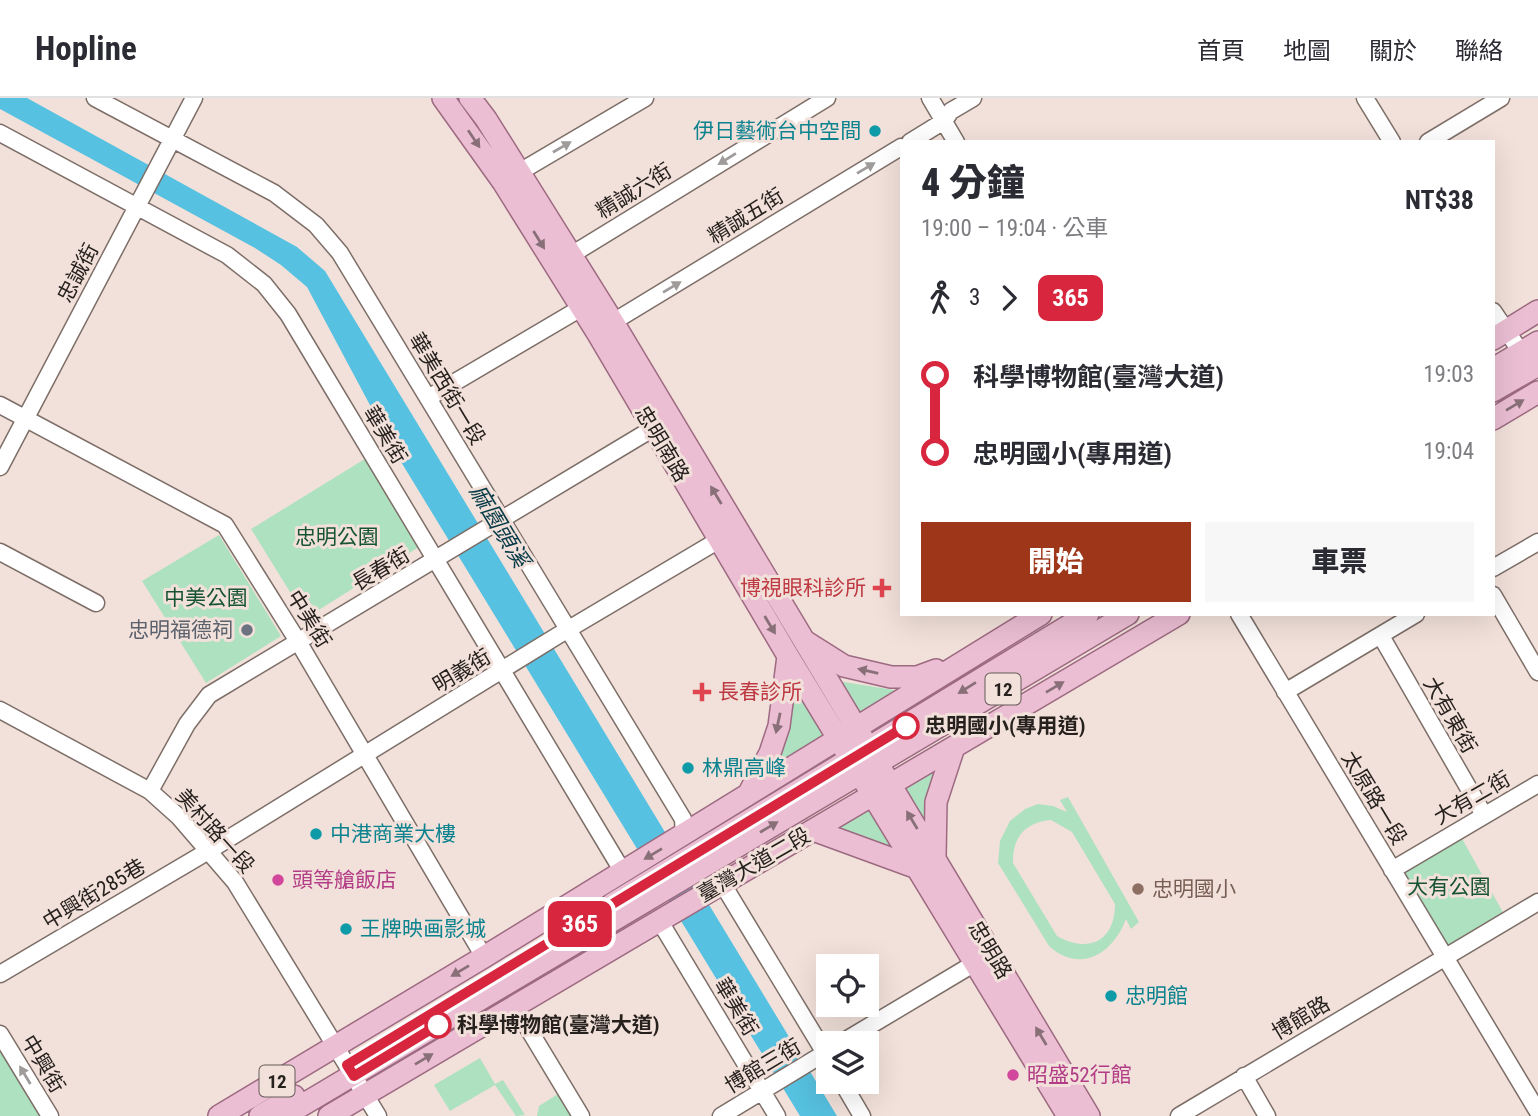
<!DOCTYPE html>
<html lang="zh-TW">
<meta charset="utf-8">
<style>
:root{--surface:#fff;--page:#f7f7f7;--text:#2b2b33;--muted:#7c7c81;--line:#e1e1e2;--accent:#9e361a}
body{margin:0;font-family:"Roboto Condensed","Noto Sans TC",sans-serif;background:var(--page);color:var(--text);height:100vh;display:flex;flex-direction:column;font-size:26px;white-space:nowrap}
*{box-sizing:border-box;margin:0}
p{font-size:23px;color:var(--muted)}
.icon{flex:none;width:38px;height:38px;fill:none;stroke:currentColor;stroke-width:2;stroke-linecap:round;stroke-linejoin:round}
.map{position:relative;flex:1;overflow:hidden}
.panel{position:absolute;left:900px;top:42px;width:595px;height:476px;display:flex;flex-direction:column;background:var(--surface);border-radius:0px;box-shadow:0 7px 28px #0002}
.panel>*{flex:none}
.badge{padding:0 14px;border-radius:10px;font-size:24px;line-height:46px}
.buttons{position:absolute;left:816px;top:856px;display:grid;gap:14px}
.buttons a{display:grid;place-items:center;width:63px;height:63px;border-radius:0px;background:var(--surface);box-shadow:0 7px 28px #0002;font-size:35px}
.map>.badge{position:absolute;translate:-50% -50%;box-shadow:0 0 0 4px #fff}
.legs{display:flex;align-items:center;gap:10px;height:77px;padding:0 21px;font-size:23px}
.legs p{margin-inline-start:auto}
.overview{display:flex;align-items:center;justify-content:space-between;height:119px;padding:0 21px}
h1{font-size:38px;font-weight:800;line-height:52px}
.cta{display:flex;gap:14px;margin-top:auto;padding:14px 21px}
.cta a{flex:1;height:80px;border-radius:0px;background:var(--accent);color:#fff;font-size:28px;font-weight:800;line-height:80px;text-align:center}
.cta a+a{background:var(--page);color:var(--text)}
ul{padding:0 21px;list-style:none}
li{display:flex;align-items:center;gap:24px;height:77px;font-size:26px}
li i{display:grid;place-items:center;width:10px;height:100%;margin:0 9px;background:currentColor}
li i::after{content:'';width:18px;height:18px;margin:-9px;border:5px solid;border-radius:50%;background:var(--surface)}
li p{margin-inline-start:auto}
li:first-child i{background:linear-gradient(#0000 50%,currentColor 0)}
li:last-child i{background:linear-gradient(currentColor 50%,#0000 0)}
header{display:flex;align-items:center;gap:42px;box-sizing:border-box;height:98px;padding:0 35px;background:var(--surface);border-bottom:2px solid var(--line)}
header strong{font-size:33px}
nav{display:flex;gap:38px;margin-inline-start:auto;font-size:24px}
.map>svg:first-child{display:block}
.green{fill:#aee1c0;fill-rule:evenodd}
.water{fill:#56c1e0}
.lines{fill:none;stroke-linecap:round;stroke-linejoin:round}
.minor-casing{stroke:#7d6e68;stroke-width:19}
.major-casing{stroke:#9d6a81;stroke-width:24}
.minor{stroke:#fff;stroke-width:16}
.major{stroke:#ebbed3;stroke-width:21}
.oneway{fill:#897078}
.oneway2{fill:#9e9b9a}
.line-1-casing{stroke:#fff;stroke-width:16}
.line-1{stroke:#d7263d;stroke-width:10}
.culture-dot{fill:#0f9aa8;stroke:#f2e1da;stroke-width:2.5}
.health-dot{fill:#e0444e;stroke:#f2e1da;stroke-width:2.5}
.worship-dot{fill:#6b7280;stroke:#f2e1da;stroke-width:2.5}
.stop-1-dot{fill:#fff;stroke:#d7263d;stroke-width:3.5}
.hotel-dot{fill:#d1479c;stroke:#f2e1da;stroke-width:2.5}
.education-dot{fill:#8d6e63;stroke:#f2e1da;stroke-width:2.5}
.labels{text-anchor:middle;dominant-baseline:central;stroke-width:6;stroke-linejoin:round;paint-order:stroke}
.shield{fill:#f2e1da;stroke:#645b56;stroke-width:2}
.shield-label{font-size:19px;font-weight:bold;fill:#27211e}
.culture-label{font-size:21px;fill:#0d838f;stroke:#f2e1da;text-anchor:start}
.street-label{font-size:21px;fill:#27211e;stroke:#f2e1da}
.park-label{font-size:21px;fill:#175434;stroke:#f2e1da}
.health-label{font-size:21px;fill:#be3a42;stroke:#f2e1da;text-anchor:end}
.worship-label{font-size:21px;fill:#5b616d;stroke:#f2e1da;text-anchor:end}
.stop-label{font-size:21px;font-weight:bold;fill:#27211e;stroke:#f2e1da;text-anchor:start}
.hotel-label{font-size:21px;fill:#b23c85;stroke:#f2e1da;text-anchor:start}
.education-label{font-size:21px;fill:#785e54;stroke:#f2e1da;text-anchor:start}
.water-label{font-size:23px;font-style:italic;fill:#073a47;stroke:#f2e1da}
</style>
<header>
<strong>Hopline</strong>
<nav><a>首頁</a><a>地圖</a><a>關於</a><a>聯絡</a></nav>
</header>
<div class="map">
<svg width="1538" height="1018" viewBox="0 0 1538 1018">
<rect width="100%" height="100%" fill="#f2e1da"/>
<path class="green" d="M368,359l54,88 -116,73 -55,-89z
M219,437l62,101 -75,47 -64,-102z
M790,569l42,71 -75,49z
M831,582l76,12 -50,30z
M962,650l-28,99 -37,-63z
M1068,699l71,125 -8,7 -5,-10c-13,35 -46,55 -77,27l-51,-83 2,-22 10,-20 15,-12 13,-5 15,2 14,6 -7,-12zM1051,722l21,12 43,72c0,37 -26,50 -58,32l-44,-73c-1,-25 12,-41 38,-43z
M872,705l36,57 -87,-31z
M1460,737l45,81 -58,36 -48,-82z
M0,946l45,72h-45z
M480,960l15,26 8,-4 22,35 -9,1 -21,-31 -45,26 -16,-26z
M558,996l13,22h-34l2,-10z"/>
<path class="water" d="M0,0h27l270,149 28,24 512,845h-37l-405,-664 -88,-165 -26,-22 -26,-17 -255,-139z"/>
<g class="lines">
<defs>
<path id="minor" d="M95,0l179,95 42,32 24,28 343,566 1,16
M930,0l26,44
M1365,0l27,44
M0,35l227,122 37,29 24,30 335,558
M910,44l34,-21 7,-10 22,-13
M1428,44l73,-44
M511,79l134,-79
M571,157l256,-157
M1493,213l34,50
M613,224l288,-175
M428,300l153,-90
M0,307l225,120 74,118 185,314
M0,369l194,-369
M0,454l96,51
M1493,470l45,-26
M1493,497l45,77
M1239,516l299,498
M1381,538l103,179
M1285,594l131,-78
M0,612l150,81 29,26 56,65 143,234
M150,693l37,-67 22,-29 453,-272
M1392,772l146,-86
M722,785l106,175
M659,822l118,196
M0,876l210,-124 347,-214 172,-102
M514,907l67,111
M0,936l50,82
M841,945l134,-80
M1244,978l23,40
M842,984l20,34
M721,1018l107,-65
M1179,1018l359,-214"/>
<path id="major" d="M443,0l60,84 95,152 190,322 280,460
M470,0l16,21 127,203 476,794
M1493,241l45,-28
M1493,271l45,-27
M1493,293l45,-26
M1493,321l45,-27
M806,544l38,24 47,11h26l19,-7
M749,695l21,-40 9,-27 9,-70
M813,732l104,38
M935,759l1,-55 18,-55
M612,806l476,-290
M219,1018l265,-159 557,-343
M260,1018l34,-20
M284,1018l844,-502
M329,1018l850,-502"/>
</defs>
<use href="#minor" class="minor-casing"/>
<use href="#major" class="major-casing"/>
<use href="#minor" class="minor"/>
<use href="#major" class="major"/>
</g>
<defs><path id="oneway-solid" d="M-6-.8H1V-3.2L6.5 0L1 3.2V.8H-6Z" transform="scale(1.75)"/></defs>
<g class="oneway">
<use href="#oneway-solid" transform="translate(474 41) rotate(56)"/>
<use href="#oneway-solid" transform="translate(539 142) rotate(58)"/>
<use href="#oneway-solid" transform="translate(1515 307) rotate(-31)"/>
<use href="#oneway-solid" transform="translate(716 397) rotate(-121)"/>
<use href="#oneway-solid" transform="translate(770 527) rotate(59)"/>
<use href="#oneway-solid" transform="translate(868 573) rotate(-167)"/>
<use href="#oneway-solid" transform="translate(1055 589) rotate(-31)"/>
<use href="#oneway-solid" transform="translate(967 590) rotate(148)"/>
<use href="#oneway-solid" transform="translate(778 625) rotate(102)"/>
<use href="#oneway-solid" transform="translate(912 722) rotate(-121)"/>
<use href="#oneway-solid" transform="translate(769 729) rotate(-31)"/>
<use href="#oneway-solid" transform="translate(653 756) rotate(149)"/>
<use href="#oneway-solid" transform="translate(460 873) rotate(149)"/>
<use href="#oneway-solid" transform="translate(1041 938) rotate(-121)"/>
<use href="#oneway-solid" transform="translate(424 961) rotate(-31)"/>
</g>
<g class="oneway2">
<use href="#oneway-solid" transform="translate(562 49) rotate(-30)"/>
<use href="#oneway-solid" transform="translate(727 61) rotate(148)"/>
<use href="#oneway-solid" transform="translate(866 70) rotate(-31)"/>
<use href="#oneway-solid" transform="translate(672 189) rotate(-31)"/>
<use href="#oneway-solid" transform="translate(25 977) rotate(-121)"/>
</g>
<g class="lines">
<defs>
<path id="line-1" d="M438,927l-84,51 -7,-11 559,-339"/>
</defs>
<use href="#line-1" class="line-1-casing"/>
<use href="#line-1" class="line-1"/>
</g>
<g class="culture-dot">
<circle cx="875" cy="33" r="7"/>
<circle cx="688" cy="670" r="7"/>
<circle cx="316" cy="736" r="7"/>
<circle cx="346" cy="831" r="7"/>
<circle cx="1111" cy="898" r="7"/>
</g>
<g class="health-dot">
<path d="M878.5 479.5h7v7h7v7h-7v7h-7v-7h-7v-7h7z"/>
<path d="M698.5 583.5h7v7h7v7h-7v7h-7v-7h-7v-7h7z"/>
</g>
<circle class="worship-dot" cx="247" cy="532" r="7"/>
<g class="stop-1-dot">
<circle cx="906" cy="628" r="12"/>
<circle cx="438" cy="927" r="12"/>
</g>
<g class="hotel-dot">
<circle cx="278" cy="782" r="7"/>
<circle cx="1013" cy="977" r="7"/>
</g>
<circle class="education-dot" cx="1138" cy="791" r="7"/>
<g class="labels">
<g class="shield">
<rect x="985.5" y="575.5" width="35" height="31" rx="5"/>
<rect x="259.5" y="967.5" width="35" height="31" rx="5"/>
</g>
<g class="shield-label">
<text x="1003" y="591">12</text>
<text x="277" y="983">12</text>
</g>
<g class="culture-label">
<text x="861" y="33" text-anchor="end">伊日藝術台中空間</text>
<text x="702" y="670">林鼎高峰</text>
<text x="330" y="736">中港商業大樓</text>
<text x="360" y="831">王牌映画影城</text>
<text x="1125" y="898">忠明館</text>
</g>
<g class="street-label">
<text transform="translate(634 93) rotate(-32)">精誠六街</text>
<text transform="translate(746 118) rotate(-32)">精誠五街</text>
<text transform="translate(78 175) rotate(-62)">忠誠街</text>
<text transform="translate(447 291) rotate(59)">華美西街一段</text>
<text transform="translate(385 337) rotate(59)">華美街</text>
<text transform="translate(662 346) rotate(59)">忠明南路</text>
<text transform="translate(381 471) rotate(-31)">長春街</text>
<text transform="translate(309 521) rotate(58)">中美街</text>
<text transform="translate(462 573) rotate(-31)">明義街</text>
<text transform="translate(1450 617) rotate(60)">大有東街</text>
<text transform="translate(1374 700) rotate(59)">太原路一段</text>
<text transform="translate(1472 700) rotate(-30)">大有二街</text>
<text transform="translate(215 733) rotate(48)">美村路一段</text>
<text transform="translate(754 767) rotate(-30)">臺灣大道二段</text>
<text transform="translate(94 796) rotate(-31)">中興街285巷</text>
<text transform="translate(990 852) rotate(59)">忠明路</text>
<text transform="translate(736 909) rotate(59)">華美街</text>
<text transform="translate(1301 920) rotate(-31)">博館路</text>
<text transform="translate(43 966) rotate(59)">中興街</text>
<text transform="translate(763 968) rotate(-31)">博館三街</text>
</g>
<g class="park-label">
<text x="337" y="439">忠明公園</text>
<text x="206" y="500">中美公園</text>
<text x="1449" y="789">大有公園</text>
</g>
<g class="health-label">
<text x="866" y="490">博視眼科診所</text>
<text x="718" y="594" text-anchor="start">長春診所</text>
</g>
<g class="worship-label">
<text x="233" y="532">忠明福德祠</text>
</g>
<g class="stop-label">
<text x="925" y="628">忠明國小(專用道)</text>
<text x="457" y="927">科學博物館(臺灣大道)</text>
</g>
<g class="hotel-label">
<text x="292" y="782">頭等艙飯店</text>
<text x="1027" y="977">昭盛52行館</text>
</g>
<g class="education-label">
<text x="1152" y="791">忠明國小</text>
</g>
<g class="water-label">
<text transform="translate(499 428) rotate(59)">麻園頭溪</text>
</g>
</g>
</svg>
<div class="buttons">
<a><svg class="icon" aria-label="locate" viewBox="0 0 24 24"><circle cx="12" cy="12" r="6"/><path d="M12 2v4M12 18v4M2 12h4M18 12h4"/></svg></a>
<a><svg class="icon" aria-label="layers" viewBox="0 0 24 24"><path d="M12 4l9 5-9 5-9-5zM3 14l9 5 9-5"/></svg></a>
</div>
<b class="badge" style="left:580px;top:826px;background:#d7263d;color:#fff">365</b>
<section class="panel">
<div class="overview"><div><h1>4 分鐘</h1><p>19:00 – 19:04 · 公車</p></div><b>NT$38</b></div>
<div class="legs"><svg class="icon" aria-label="walk" viewBox="0 0 24 24"><circle cx="13" cy="4" r="2"/><path d="M13 8l-2 6 4 7M11 14l-3 7M7 12l3-4h3l4 4"/></svg>3<svg class="icon" aria-label="forward" viewBox="0 0 24 24"><path d="M9 5l7 7-7 7"/></svg><b class="badge" style="background:#d7263d;color:#fff">365</b></div>
<ul>
<li><i style="color:#d7263d"></i><b>科學博物館(臺灣大道)</b><p>19:03</p></li>
<li><i style="color:#d7263d"></i><b>忠明國小(專用道)</b><p>19:04</p></li>
</ul>
<div class="cta"><a>開始</a><a>車票</a></div>
</section>
</div>
